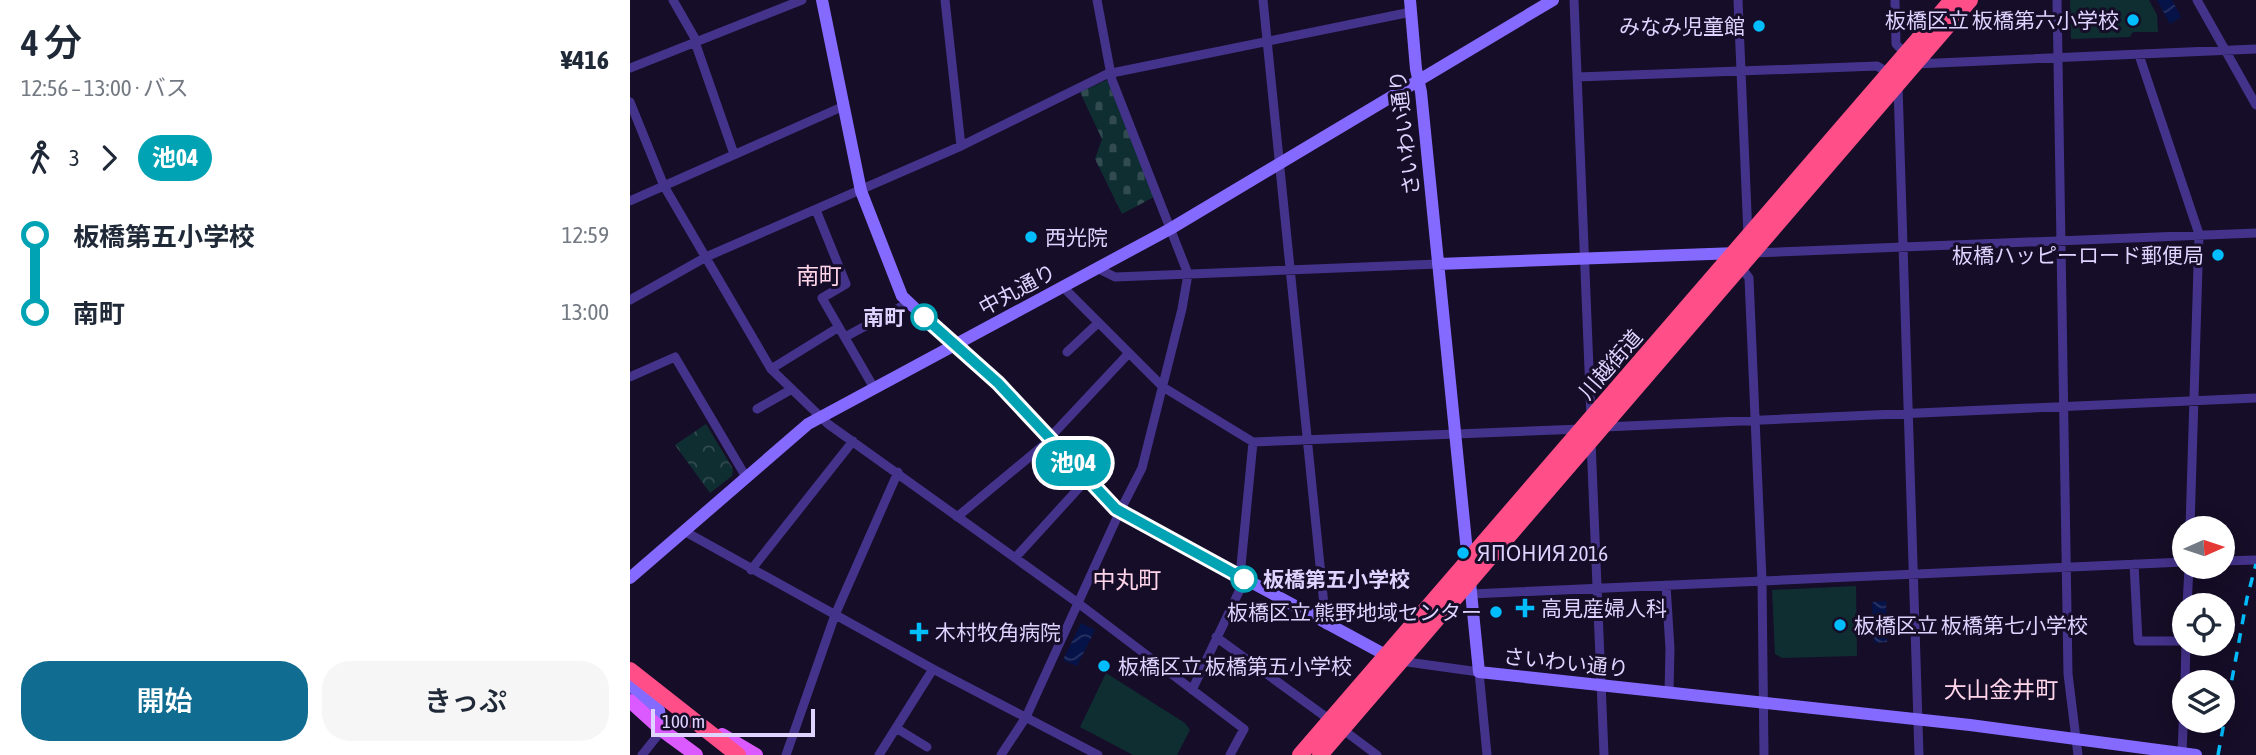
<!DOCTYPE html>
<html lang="ja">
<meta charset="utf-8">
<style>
:root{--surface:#fff;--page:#f6f6f7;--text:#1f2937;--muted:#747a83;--accent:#116c91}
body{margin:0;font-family:"Asap Condensed","Noto Sans JP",sans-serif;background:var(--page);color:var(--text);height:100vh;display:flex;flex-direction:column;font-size:26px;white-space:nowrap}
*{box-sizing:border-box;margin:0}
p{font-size:23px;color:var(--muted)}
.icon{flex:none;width:38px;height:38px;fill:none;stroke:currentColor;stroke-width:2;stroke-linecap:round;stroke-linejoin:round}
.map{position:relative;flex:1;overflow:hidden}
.details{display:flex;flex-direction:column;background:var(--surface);width:630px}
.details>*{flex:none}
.badge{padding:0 14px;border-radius:23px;font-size:24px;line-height:46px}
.needle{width:46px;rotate:87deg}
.fabs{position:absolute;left:1542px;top:516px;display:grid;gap:14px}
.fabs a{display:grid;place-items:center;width:63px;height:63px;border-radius:50%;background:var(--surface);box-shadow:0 4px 18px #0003;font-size:35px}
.scale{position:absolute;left:21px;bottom:18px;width:164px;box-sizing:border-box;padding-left:7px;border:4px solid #dfd3ff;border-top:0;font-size:19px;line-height:24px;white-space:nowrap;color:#dfd3ff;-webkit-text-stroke:5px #160d28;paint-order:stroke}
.map>.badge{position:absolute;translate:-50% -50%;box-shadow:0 0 0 4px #fff}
.legs{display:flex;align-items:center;gap:10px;height:77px;padding:0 21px;font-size:23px}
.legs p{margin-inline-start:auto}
.headline{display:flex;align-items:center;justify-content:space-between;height:119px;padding:0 21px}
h1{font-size:38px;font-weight:600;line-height:52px}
.button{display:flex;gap:14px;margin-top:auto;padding:14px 21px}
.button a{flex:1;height:80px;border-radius:28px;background:var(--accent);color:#fff;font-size:28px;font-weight:600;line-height:80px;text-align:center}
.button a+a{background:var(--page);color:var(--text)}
ul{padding:0 21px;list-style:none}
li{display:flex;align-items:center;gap:24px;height:77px;font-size:26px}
li i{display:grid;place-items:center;width:10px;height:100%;margin:0 9px;background:currentColor}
li i::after{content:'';width:18px;height:18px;margin:-9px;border:5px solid;border-radius:50%;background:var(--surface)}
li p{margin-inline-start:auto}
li:first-child i{background:linear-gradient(#0000 50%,currentColor 0)}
li:last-child i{background:linear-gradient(currentColor 50%,#0000 0)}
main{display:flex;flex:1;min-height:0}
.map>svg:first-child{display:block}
.cemetery{fill:url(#cemetery-stones)}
.park{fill:url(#park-crowns)}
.garden{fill:#0f2e32}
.water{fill:url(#water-waves)}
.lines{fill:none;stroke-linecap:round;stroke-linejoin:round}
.street{stroke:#44338b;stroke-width:9}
.secondary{stroke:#856aff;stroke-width:12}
.primary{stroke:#db5aff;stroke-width:14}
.highway{stroke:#ff4e88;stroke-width:16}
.rail{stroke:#00befe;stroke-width:3.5;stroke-dasharray:10 9;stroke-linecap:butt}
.line-1-casing{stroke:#fff;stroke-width:16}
.line-1{stroke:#00a3b4;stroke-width:10}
.poi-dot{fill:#00befe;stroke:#160d28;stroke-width:2.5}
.stop-1-dot{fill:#fff;stroke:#00a3b4;stroke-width:3.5}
.labels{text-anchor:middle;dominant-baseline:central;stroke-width:6;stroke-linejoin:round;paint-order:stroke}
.poi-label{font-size:21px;fill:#dfd3ff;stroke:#160d28;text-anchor:start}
.street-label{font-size:21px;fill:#dfd3ff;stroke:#160d28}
.stop-label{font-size:21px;font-weight:bold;fill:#dfd3ff;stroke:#160d28;text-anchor:end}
.neighbourhood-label{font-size:23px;fill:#ffd5e9;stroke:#160d28}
</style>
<main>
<section class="details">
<div class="headline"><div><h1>4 分</h1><p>12:56 – 13:00 · バス</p></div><b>¥416</b></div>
<div class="legs"><svg class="icon" aria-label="walk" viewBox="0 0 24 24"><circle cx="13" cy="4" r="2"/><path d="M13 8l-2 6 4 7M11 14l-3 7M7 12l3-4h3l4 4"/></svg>3<svg class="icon" aria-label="forward" viewBox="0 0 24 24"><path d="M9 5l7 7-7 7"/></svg><b class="badge" style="background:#00a3b4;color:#fff">池04</b></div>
<ul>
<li><i style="color:#00a3b4"></i><b>板橋第五小学校</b><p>12:59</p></li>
<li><i style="color:#00a3b4"></i><b>南町</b><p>13:00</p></li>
</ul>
<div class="button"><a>開始</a><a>きっぷ</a></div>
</section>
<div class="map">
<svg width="1626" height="755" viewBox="0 0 1626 755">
<defs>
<pattern id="cemetery-stones" width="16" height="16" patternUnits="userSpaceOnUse" patternTransform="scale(1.75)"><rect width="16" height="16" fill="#0f2e32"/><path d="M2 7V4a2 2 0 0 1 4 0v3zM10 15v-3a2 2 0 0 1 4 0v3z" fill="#324b51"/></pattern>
<pattern id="park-crowns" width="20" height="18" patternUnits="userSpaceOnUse" patternTransform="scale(1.75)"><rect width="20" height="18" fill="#0f2e32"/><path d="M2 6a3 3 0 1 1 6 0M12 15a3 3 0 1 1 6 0" fill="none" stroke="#324b51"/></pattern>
<pattern id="water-waves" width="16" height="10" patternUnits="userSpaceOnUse" patternTransform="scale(1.75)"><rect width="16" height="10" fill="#051349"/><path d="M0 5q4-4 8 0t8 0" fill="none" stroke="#293464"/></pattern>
</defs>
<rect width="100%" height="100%" fill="#160d28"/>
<path class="cemetery" d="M477,80l47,117 -32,17 -27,-55 7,-20 -22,-47z"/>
<path class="park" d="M76,424l27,45 -1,7 -22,17 -35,-48z"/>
<path class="garden" d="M1440,0h79l8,15 1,17h-25l-3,5 -59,2z
M1226,586l1,70 -75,2 -7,-4 -3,-64z
M476,673l79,50 5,7 -13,25h-44l-53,-28z"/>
<path class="water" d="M1527,0h15l9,17 -11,7z
M1256,601l1,41 -13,1 -2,-41z
M451,623l14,7 -18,36 -14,-6z"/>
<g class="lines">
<path class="street" d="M43,0l24,42
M315,0l16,146
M633,0l63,625
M944,0l17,418
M1108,0l10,236
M1265,0l1,44 19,20 341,-15
M1427,0l11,674 10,81
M1567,0l59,105
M65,42l39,112
M1509,55l60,179 -9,294
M0,68l172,-68
M947,77l300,-11 14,8
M1268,86l21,669
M0,102l34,84 107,183 57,55 250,179 166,126 -14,26
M0,201l214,-95
M186,210l30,74 -24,14 52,90
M1123,253l503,-20
M1111,263v4l8,11 13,302 2,175
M467,268l18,9 323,-13
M432,286l101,101 90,55 328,-13
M0,300l76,-43 255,-111 146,-72 304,-62
M215,337l63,-34
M437,352l31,-29
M141,369l68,-42
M0,377l45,-20 71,120
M127,409l35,-20
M974,427l652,-29
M961,441l13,314
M327,517l94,-78 4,-7 74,-79
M54,531l249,138 165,86
M385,558l73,-80
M1592,561l34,-1
M1504,564l4,77h46
M121,570l102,-129
M610,576l13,-134
M1036,585l4,64 -1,43
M841,594l713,-32
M1557,606l2,-39
M586,637l114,83
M770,661l79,11 8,83
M1555,682l1,-38
M562,690l53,-111
M266,728l31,19
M712,729l35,26
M1552,753l2,-48
M12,755l20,-25
M156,755l49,-140 63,-143
M249,755l54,-86
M371,755l25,-38 94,-206 22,-43 40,-159 6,-35 -76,-194 -15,-80"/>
<path class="secondary" d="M192,0l39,191 41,105 52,49 50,43 112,121 277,150
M780,0l6,69 5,23 58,580 491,53 226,30
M808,264l299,-11
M0,578l178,-154 362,-195 383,-229
M0,685l29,25 3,20"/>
<path class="primary" d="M0,701l32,29 34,25
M92,735l34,20"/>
<path class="highway" d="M0,670l108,85
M670,755l652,-755
M690,755l650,-755"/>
<path class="rail" d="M1588,755l29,-157 9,-34"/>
</g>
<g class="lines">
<defs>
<path id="line-1" d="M294,317l74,66 118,126 128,70"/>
</defs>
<use href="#line-1" class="line-1-casing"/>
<use href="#line-1" class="line-1"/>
</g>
<g class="poi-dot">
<circle cx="1503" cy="20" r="7"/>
<circle cx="1129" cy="26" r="7"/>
<circle cx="401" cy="237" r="7"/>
<circle cx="1588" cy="255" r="7"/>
<circle cx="833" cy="553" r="7"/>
<path d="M891.5 597.5h7v7h7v7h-7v7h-7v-7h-7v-7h7z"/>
<circle cx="866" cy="612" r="7"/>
<circle cx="1210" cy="625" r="7"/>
<path d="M285.5 621.5h7v7h7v7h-7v7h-7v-7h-7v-7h7z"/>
<circle cx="474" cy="666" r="7"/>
</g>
<g class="stop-1-dot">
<circle cx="294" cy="317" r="12"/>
<circle cx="614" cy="579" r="12"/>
</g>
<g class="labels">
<g class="poi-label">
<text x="1489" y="20" text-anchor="end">板橋区立 板橋第六小学校</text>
<text x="1115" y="26" text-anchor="end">みなみ児童館</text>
<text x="415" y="237">西光院</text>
<text x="1574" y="255" text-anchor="end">板橋ハッピーロード郵便局</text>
<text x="847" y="553">ЯПОНИЯ 2016</text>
<text x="911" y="608">高見産婦人科</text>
<text x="852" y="612" text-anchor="end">板橋区立 熊野地域センター</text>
<text x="1224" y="625">板橋区立 板橋第七小学校</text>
<text x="305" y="632">木村牧角病院</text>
<text x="488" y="666">板橋区立 板橋第五小学校</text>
</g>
<g class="street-label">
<text transform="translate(774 133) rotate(-97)">さいわい通り</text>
<text transform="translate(387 289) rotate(-28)">中丸通り</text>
<text transform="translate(980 364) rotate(-49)">川越街道</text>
<text transform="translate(936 662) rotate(6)">さいわい通り</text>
</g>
<g class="stop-label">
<text x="275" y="317">南町</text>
<text x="633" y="579" text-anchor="start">板橋第五小学校</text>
</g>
<g class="neighbourhood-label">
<text x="189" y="276">南町</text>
<text x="497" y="580">中丸町</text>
<text x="1371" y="690">大山金井町</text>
</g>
</g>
</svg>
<div class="fabs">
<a><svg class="needle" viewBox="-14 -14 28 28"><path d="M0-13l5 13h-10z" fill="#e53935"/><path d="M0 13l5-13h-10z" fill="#747a83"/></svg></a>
<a><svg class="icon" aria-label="locate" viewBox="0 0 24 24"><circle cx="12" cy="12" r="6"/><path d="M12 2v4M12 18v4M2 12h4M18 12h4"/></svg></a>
<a><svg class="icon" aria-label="layers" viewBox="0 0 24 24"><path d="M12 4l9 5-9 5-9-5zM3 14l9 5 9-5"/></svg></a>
</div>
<div class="scale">100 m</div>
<b class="badge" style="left:443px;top:463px;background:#00a3b4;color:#fff">池04</b>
</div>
</main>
